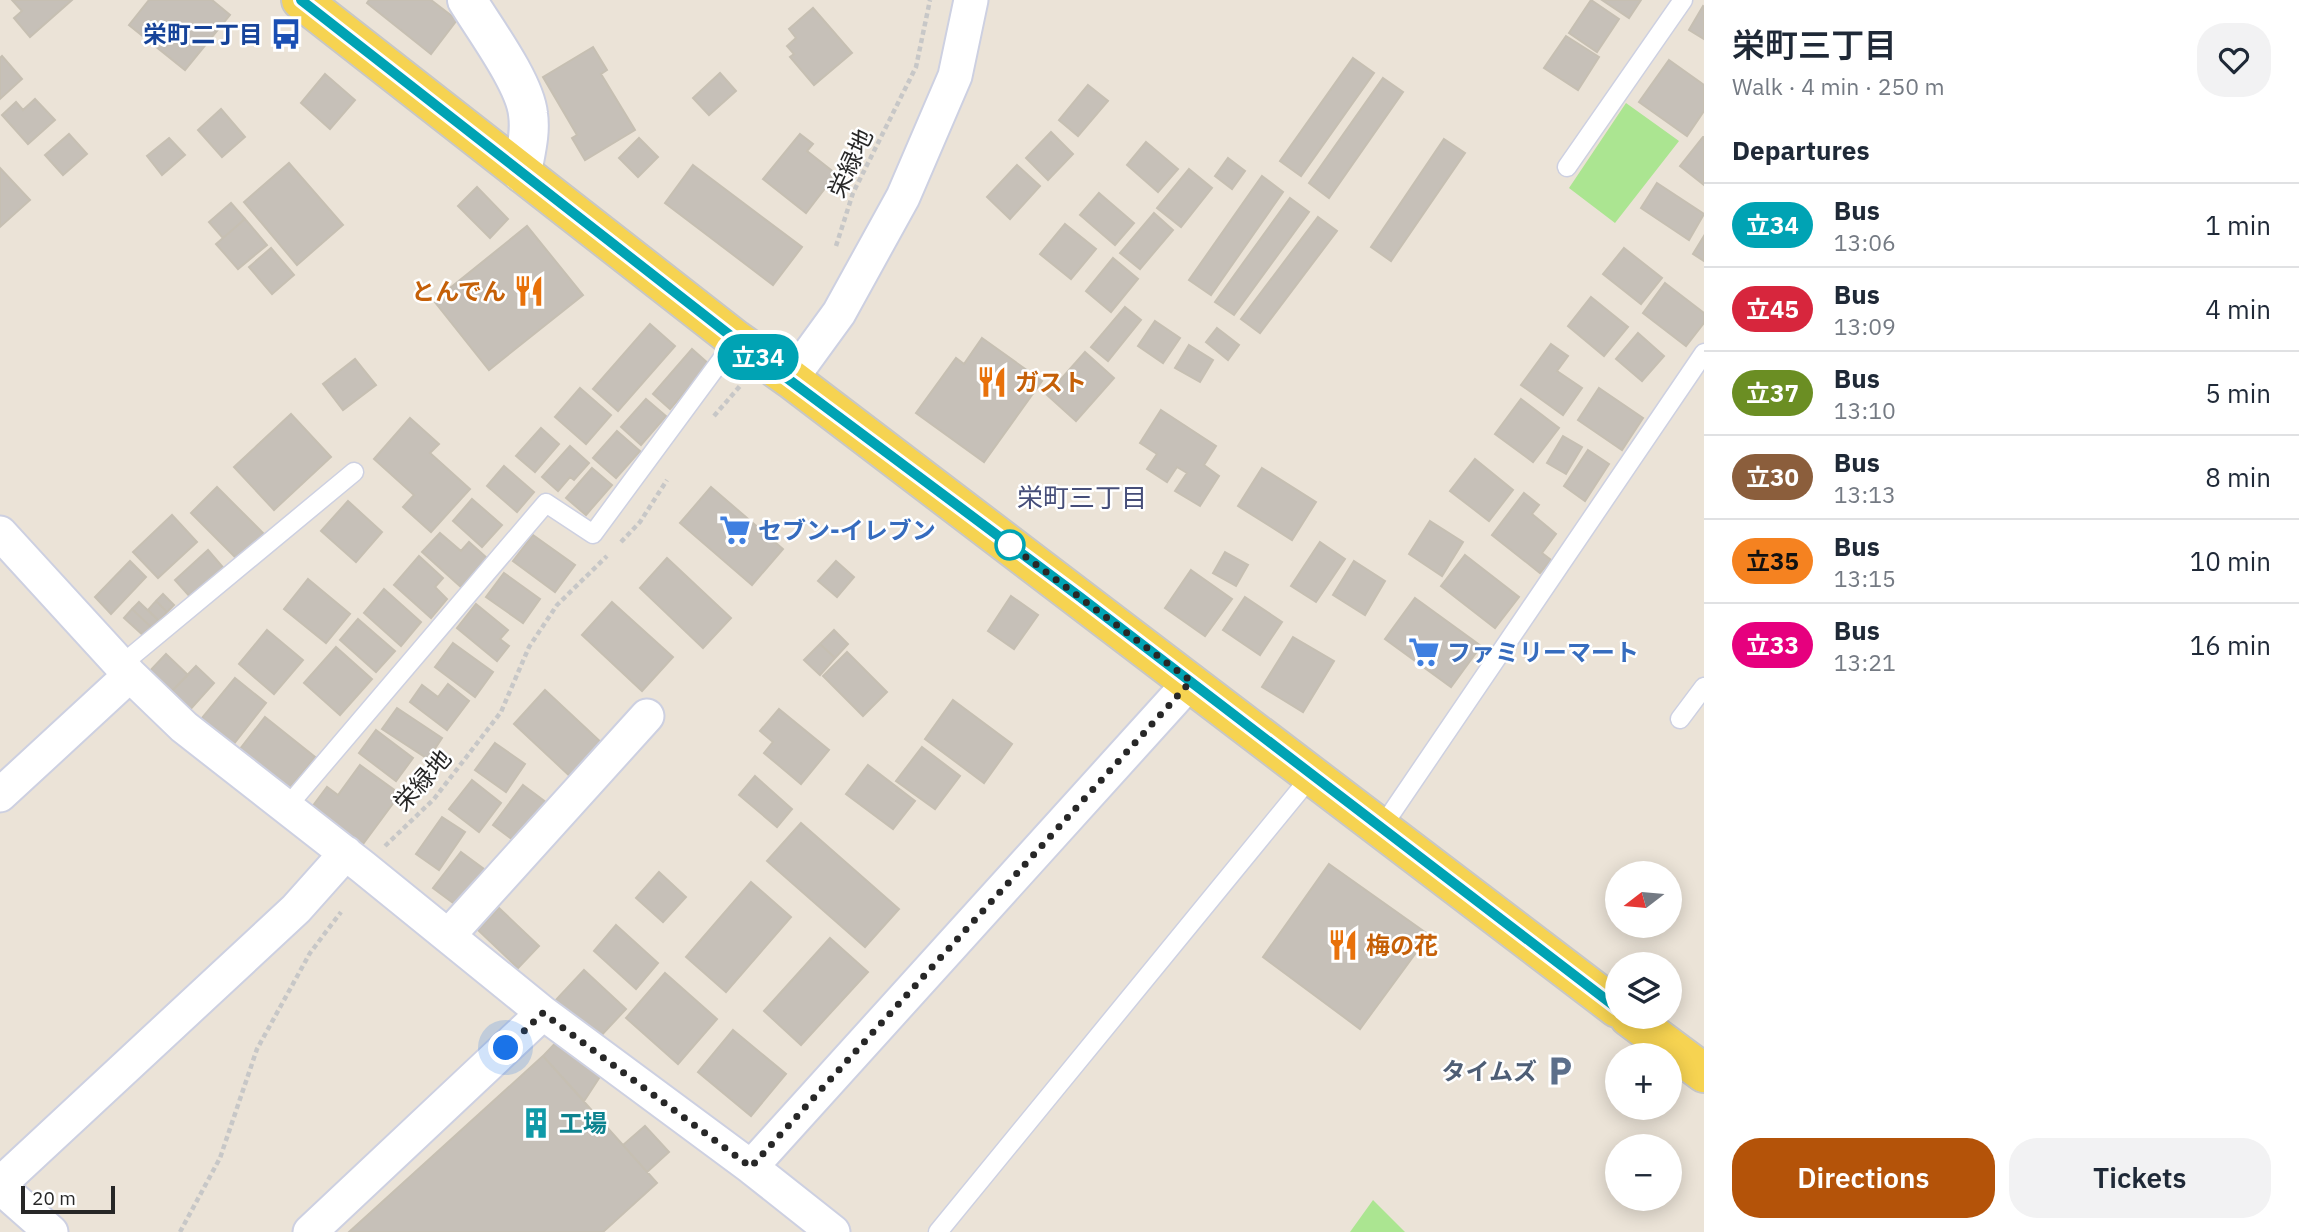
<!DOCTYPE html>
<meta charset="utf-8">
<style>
:root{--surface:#fff;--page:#f2f2f3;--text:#1f2937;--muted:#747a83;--line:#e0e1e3;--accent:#b45309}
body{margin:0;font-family:"IBM Plex Sans","Noto Sans JP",sans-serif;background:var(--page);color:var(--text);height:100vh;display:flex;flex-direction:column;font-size:26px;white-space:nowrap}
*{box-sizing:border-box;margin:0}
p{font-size:23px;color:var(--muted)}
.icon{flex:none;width:38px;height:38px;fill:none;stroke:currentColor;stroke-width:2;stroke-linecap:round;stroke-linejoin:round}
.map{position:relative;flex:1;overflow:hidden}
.panel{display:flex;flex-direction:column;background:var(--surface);width:595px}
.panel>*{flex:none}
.badge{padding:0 14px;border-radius:23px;font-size:24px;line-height:46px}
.needle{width:46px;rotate:254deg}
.fabs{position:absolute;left:1605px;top:861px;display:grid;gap:14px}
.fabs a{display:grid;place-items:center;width:77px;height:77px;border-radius:50%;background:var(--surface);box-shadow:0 4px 18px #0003;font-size:35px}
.scale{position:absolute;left:21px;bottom:18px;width:94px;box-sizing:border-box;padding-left:7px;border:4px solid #272727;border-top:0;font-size:19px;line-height:24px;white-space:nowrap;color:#272727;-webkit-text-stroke:5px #fff;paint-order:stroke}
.you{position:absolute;width:35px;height:35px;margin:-18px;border:5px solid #fff;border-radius:50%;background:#1a73e8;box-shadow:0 0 0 10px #1a73e833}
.map>.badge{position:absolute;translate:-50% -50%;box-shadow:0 0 0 4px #fff}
h2{padding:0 28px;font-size:26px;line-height:63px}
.round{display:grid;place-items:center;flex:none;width:74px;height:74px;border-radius:28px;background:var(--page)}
.overview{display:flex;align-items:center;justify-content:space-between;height:119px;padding:0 28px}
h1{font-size:33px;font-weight:600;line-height:52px}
.button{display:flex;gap:14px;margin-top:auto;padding:14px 28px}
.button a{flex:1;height:80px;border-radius:28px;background:var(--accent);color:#fff;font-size:28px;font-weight:600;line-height:80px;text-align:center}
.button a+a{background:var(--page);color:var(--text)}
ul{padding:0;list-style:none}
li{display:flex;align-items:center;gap:21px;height:84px;padding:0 28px;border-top:2px solid var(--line)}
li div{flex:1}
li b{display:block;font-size:26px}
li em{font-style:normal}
li .badge{min-width:77px;font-weight:700;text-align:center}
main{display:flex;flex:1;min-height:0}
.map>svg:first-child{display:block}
.green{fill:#abe591}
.building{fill:#c6c0b8;stroke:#c6bfb2;stroke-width:2}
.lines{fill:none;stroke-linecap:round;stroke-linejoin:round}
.lane-casing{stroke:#cdd0e1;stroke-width:21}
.street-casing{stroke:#cdd0e1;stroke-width:37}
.secondary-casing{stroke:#cdd0e1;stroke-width:42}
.primary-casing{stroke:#c7c7c7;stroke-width:42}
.path{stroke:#c7c7c7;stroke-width:4.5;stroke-dasharray:5 3.5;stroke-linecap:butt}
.lane{stroke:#fff;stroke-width:18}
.street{stroke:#fff;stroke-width:33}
.secondary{stroke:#fff;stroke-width:38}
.primary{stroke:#f6d351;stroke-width:38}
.line-casing{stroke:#fff;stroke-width:16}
.line{stroke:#00a3b4;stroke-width:10}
.walk{stroke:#272727;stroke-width:7;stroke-dasharray:0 12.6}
.stop-dot{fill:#fff;stroke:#00a3b4;stroke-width:3.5}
.labels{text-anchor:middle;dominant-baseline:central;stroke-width:5;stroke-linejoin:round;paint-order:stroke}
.transit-label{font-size:24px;font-weight:bold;fill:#164399;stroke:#fff;text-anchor:end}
.street-label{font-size:24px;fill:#272727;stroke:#fff}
.food-label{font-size:24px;font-weight:bold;fill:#c56008;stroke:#fff;text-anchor:start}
.shop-label{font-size:24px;font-weight:bold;fill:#366cbe;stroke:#fff;text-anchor:start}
.service-label{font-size:24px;font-weight:bold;fill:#4e5e75;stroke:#fff;text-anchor:end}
.culture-label{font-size:24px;font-weight:bold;fill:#0d838f;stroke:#fff;text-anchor:start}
.neighbourhood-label{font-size:26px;fill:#464e79;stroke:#fff}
</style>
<main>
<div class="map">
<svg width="1704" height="1232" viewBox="0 0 1704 1232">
<rect width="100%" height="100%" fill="#ebe3d7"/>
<path class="green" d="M1626,103l53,38 -64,82 -46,-35z
M1373,1200l32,32h-55z"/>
<path class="building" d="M12,0h60l-42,37 -16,-19 8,-7z
M149,0h63l18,15 -45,55 -56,-45z
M369,0h62l26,20 -26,34 -64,-51z
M1591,0l28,19 -22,33 -28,-19z
M1602,0h39l-12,18z
M1703,6l1,1v32l-15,-9z
M813,8l39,45 -38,32 -24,-28 4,-3 -7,-8 9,-8 -7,-9z
M1566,36l33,21 -21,33 -34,-22z
M593,47l14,23 -6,4 34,56 -50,30 -13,-22 5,-3 -34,-58z
M2,56l20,23 -22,20v-41z
M1353,58l21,15 -73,103 -21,-15z
M1669,60l35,25v26l-17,25 -48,-34z
M720,73l16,18 -27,24 -16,-17z
M325,74l30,26 -25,29 -29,-26z
M1383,78l20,14 -74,106 -20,-15z
M1088,85l20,16 -30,35 -19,-16z
M35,99l20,21 -27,24 -26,-29 14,-13 7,8z
M221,109l24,28 -23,20 -24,-27z
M1051,132l22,22 -25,26 -22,-22z
M69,134l18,20 -24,21 -18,-20z
M800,134l13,10 -6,7 29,23 -30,39 -43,-34z
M1703,137h1v48l-24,-19z
M169,138l16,17 -23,20 -15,-19z
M639,138l19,19 -20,20 -19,-19z
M1444,139l21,14 -74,108 -20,-14z
M1146,142l32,27 -20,23 -31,-27z
M1228,158l17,13 -13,18 -17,-13z
M289,163l54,62 -46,40 -53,-63z
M693,165l109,82 -29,38 -108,-82z
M1017,165l23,21 -30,33 -23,-22z
M0,168l30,32 -30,27z
M1189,169l23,19 -31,39 -24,-19z
M1262,176l21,16 -72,103 -22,-15z
M1657,183l47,31 -15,26 -48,-32z
M477,187l31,32 -18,19 -32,-32z
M1099,193l35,30 -19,22 -35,-30z
M1290,198l19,14 -75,103 -19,-13z
M231,203l14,16 -22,19 -14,-16z
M1154,213l19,17 -33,39 -20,-16z
M1318,217l19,14 -77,102 -19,-14z
M245,219l22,26 -29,24 -22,-25z
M1065,224l31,25 -25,30 -31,-25z
M527,226l56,69 -94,75 -55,-69z
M1704,236v25l-11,-7z
M271,248l23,27 -22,19 -23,-27z
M1624,248l38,30 -21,26 -38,-30z
M1113,258l25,21 -27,33 -25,-21z
M1665,283l39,30v10l-18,23 -43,-33z
M1591,297l37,30 -24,29 -36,-30z
M1125,307l16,13 -33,41 -17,-14z
M1155,321l25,17 -17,25 -25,-17z
M650,324l25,22 -57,65 -25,-22z
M1217,328l22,17 -11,15 -22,-18z
M1638,333l26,23 -22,25 -26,-22z
M982,338l60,43 -58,81 -68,-49 40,-55 8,6z
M1551,344l17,12 -11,15 25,17 -19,27 -42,-30z
M1189,345l24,15 -13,22 -25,-14z
M692,349l17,15 -39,45 -17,-15z
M1085,352l29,26 -38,43 -29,-26z
M355,359l21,26 -33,25 -20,-26z
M580,388l31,27 -25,29 -31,-27z
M1599,388l44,30 -21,32 -44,-30z
M646,399l20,17 -25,29 -20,-18z
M1521,399l38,29 -26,34 -38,-28z
M1161,410l55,36 -12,19 15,11 -19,30 -25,-15 12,-18 -10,-6 -10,15 -20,-13 10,-15 -17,-11z
M291,414l40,43 -57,53 -40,-43z
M410,418l29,26 -9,9 40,36 -39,43 -28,-25 11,-12 -40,-36z
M541,428l18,16 -24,28 -19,-16z
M617,431l23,20 -24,27 -23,-20z
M1563,436l19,11 -16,27 -19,-11z
M570,446l19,17 -15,17 -4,-3 -12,14 -16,-14z
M1588,450l21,14 -24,37 -21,-15z
M1475,459l38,31 -24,31 -39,-30z
M504,466l30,26 -17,20 -30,-26z
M592,468l20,17 -26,30 -20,-17z
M1262,468l54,34 -24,38 -54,-34z
M217,487l47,47 -26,26 -47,-47z
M711,487l72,62 -31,36 -72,-62z
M1524,493l15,12 -7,9 24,20 -14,19 9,7 -11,13 -48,-38z
M472,499l30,26 -20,22 -29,-26z
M348,501l34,31 -26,30 -35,-31z
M172,515l25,27 -39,36 -25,-26z
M1430,521l33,21 -21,34 -33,-22z
M440,533l21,18 8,-9 18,16 -26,29 -39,-35z
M533,535l42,30 -20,27 -42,-31z
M1320,542l25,17 -29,43 -25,-16z
M208,550l18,21 -33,29 -18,-20z
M1225,552l23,13 -12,21 -23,-13z
M1465,555l54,42 -24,31 -54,-42z
M419,556l24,22 -8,9 12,12 -16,19 -37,-33z
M667,558l64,60 -28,30 -63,-60z
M130,561l16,16 -35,37 -16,-17z
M836,561l18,16 -17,20 -19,-16z
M1354,561l31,20 -20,34 -32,-20z
M1191,570l41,29 -27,37 -40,-28z
M504,573l36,26 -17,24 -37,-26z
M308,579l42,35 -24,29 -42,-34z
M384,589l37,33 -20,24 -37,-33z
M163,594l11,11 -7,7 -11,-11z
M1011,596l27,19 -24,34 -26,-18z
M1245,597l37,25 -22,33 -37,-25z
M1415,598l66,48 -30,41 -66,-48z
M156,601l11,11 -8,9 -11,-11z
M139,602l20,19 -7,7 -20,-19z
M612,602l61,55 -31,34 -60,-56z
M476,604l32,26 -8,9 9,7 -12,15 -40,-33z
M132,609l20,19 -8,8 -20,-18z
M358,619l37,32 -19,21 -36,-32z
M267,630l36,30 -29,34 -35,-30z
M834,630l14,14 -13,14 -15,-14z
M1293,637l41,24 -31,51 -41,-25z
M453,643l40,29 -18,25 -40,-30z
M820,644l15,14 -15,17 -16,-15z
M336,647l36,32 -32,36 -36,-32z
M847,652l40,40 -24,24 -40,-40z
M166,654l22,21 -20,20 -21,-21z
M196,666l18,17 -27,30 -19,-18z
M235,678l31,25 -37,47 -32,-26z
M448,684l21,17 -22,29 -37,-28 12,-17 16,12z
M545,690l59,55 -31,34 -59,-55z
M953,700l59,44 -28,39 -59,-44z
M397,708l45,30 -14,21 -46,-30z
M779,709l50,41 -28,34 -37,-31 9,-11 -13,-11z
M265,717l50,40 -30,37 -49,-40z
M376,730l37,28 -17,23 -37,-28z
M495,743l30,21 -19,28 -31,-22z
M922,747l38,29 -25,33 -39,-28z
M360,765l40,29 -40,54 -51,-37 18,-24 11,8z
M868,765l47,36 -22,28 -47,-35z
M755,776l37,33 -15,18 -38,-32z
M472,780l29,23 -22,29 -30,-23z
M523,785l24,18 -30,40 -24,-18z
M442,817l23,15 -26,38 -23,-16z
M801,823l98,86 -34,38 -98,-86z
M461,852l23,17 -28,36 -23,-17z
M1329,864l100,71 -69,94 -97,-72z
M659,872l27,25 -23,25 -27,-24z
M751,882l40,35 -65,75 -40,-35z
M499,908l40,38 -21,22 -40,-38z
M616,925l42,38 -22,26 -42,-38z
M830,938l38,34 -67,73 -37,-34z
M584,970l42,39 -29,31 -42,-39z
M665,973l52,46 -39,45 -52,-46z
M733,1030l53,44 -35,42 -53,-44z
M562,1036l43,33 -21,32 -41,-45z
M543,1056l114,127 -54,49h-254z
M645,1126l24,26 -22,20 -24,-27z"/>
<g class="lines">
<defs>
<path id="lane" d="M1567,167l116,-167
M121,665l233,-193
M1680,719l24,-32
M286,808l260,-305 47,31 143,-194
M1382,827l322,-474
M938,1232l375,-458"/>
<path id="street" d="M791,379l48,-66 64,-116 52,-121 16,-76
M0,533l130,142 54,52 179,140 180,146 208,154 82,65
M0,795l130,-120
M448,936l199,-220
M751,1167l440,-486
M0,1184l296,-275 50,-56
M0,1187l51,45
M310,1232l233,-219"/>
<path id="secondary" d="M467,0c17,28 58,83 61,114 3,20 -3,40 -6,59"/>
<path id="primary" d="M301,0l435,340 55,39 826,629
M1629,1017l75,56"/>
</defs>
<use href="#lane" class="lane-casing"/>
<use href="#street" class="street-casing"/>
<use href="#secondary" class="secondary-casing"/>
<use href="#primary" class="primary-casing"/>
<path class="path" d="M836,246l17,-53 63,-126 14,-67
M714,416l26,-30
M621,542l19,-20 27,-42
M385,846l49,-47 67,-87 28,-65 28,-42 50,-49
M180,1232l40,-74 37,-109 53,-96 31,-41"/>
<use href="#lane" class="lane"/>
<use href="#street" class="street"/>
<use href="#secondary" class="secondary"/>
<use href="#primary" class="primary"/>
</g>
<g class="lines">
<defs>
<path id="line" d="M301,0l435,340 344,257 537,411"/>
</defs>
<use href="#line" class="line-casing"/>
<use href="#line" class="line"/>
<path class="walk" d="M506,1048l37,-35 208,154 440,-486 -181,-136"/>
</g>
<defs>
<symbol id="bus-bare" viewBox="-9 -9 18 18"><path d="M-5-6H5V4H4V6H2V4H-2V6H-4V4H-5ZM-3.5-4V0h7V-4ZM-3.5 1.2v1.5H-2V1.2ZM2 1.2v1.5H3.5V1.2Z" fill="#1a4fb4" stroke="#fff" stroke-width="2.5" paint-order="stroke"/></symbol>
<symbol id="restaurant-bare" viewBox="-9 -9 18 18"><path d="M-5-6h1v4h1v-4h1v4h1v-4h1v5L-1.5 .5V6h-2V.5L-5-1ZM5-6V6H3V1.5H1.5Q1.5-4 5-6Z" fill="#e8710a" stroke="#fff" stroke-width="2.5" paint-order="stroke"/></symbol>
<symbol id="supermarket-bare" viewBox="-9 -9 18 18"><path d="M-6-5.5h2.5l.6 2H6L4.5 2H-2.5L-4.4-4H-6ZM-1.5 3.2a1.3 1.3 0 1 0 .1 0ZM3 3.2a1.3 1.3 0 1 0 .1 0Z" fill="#3f7fe0" stroke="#fff" stroke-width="2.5" paint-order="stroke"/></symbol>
<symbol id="parking-bare" viewBox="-9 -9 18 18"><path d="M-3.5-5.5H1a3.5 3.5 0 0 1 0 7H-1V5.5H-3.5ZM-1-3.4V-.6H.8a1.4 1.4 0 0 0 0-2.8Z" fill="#5c6f8a" stroke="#fff" stroke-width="2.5" paint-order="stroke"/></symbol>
<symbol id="building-bare" viewBox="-9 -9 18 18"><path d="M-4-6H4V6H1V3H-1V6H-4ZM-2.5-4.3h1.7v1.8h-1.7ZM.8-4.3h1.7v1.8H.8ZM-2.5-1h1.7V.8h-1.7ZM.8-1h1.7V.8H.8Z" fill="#0f9aa8" stroke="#fff" stroke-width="2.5" paint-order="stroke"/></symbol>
</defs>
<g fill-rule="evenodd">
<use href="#bus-bare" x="264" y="12" width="44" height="44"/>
<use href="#restaurant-bare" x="507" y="269" width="44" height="44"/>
<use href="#restaurant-bare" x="970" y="360" width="44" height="44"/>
<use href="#supermarket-bare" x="713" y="508" width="44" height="44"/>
<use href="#supermarket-bare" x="1402" y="630" width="44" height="44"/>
<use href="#restaurant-bare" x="1321" y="923" width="44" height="44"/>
<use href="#parking-bare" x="1538" y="1049" width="44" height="44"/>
<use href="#building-bare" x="514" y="1101" width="44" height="44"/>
</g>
<circle class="stop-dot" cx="1010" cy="545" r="14"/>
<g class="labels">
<g class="transit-label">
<text x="263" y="34">栄町二丁目</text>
</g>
<g class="street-label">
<text transform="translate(850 163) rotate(-65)">栄緑地</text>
<text transform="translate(422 780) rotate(-48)">栄緑地</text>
</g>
<g class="food-label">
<text x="506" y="291" text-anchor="end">とんでん</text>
<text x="1015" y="382">ガスト</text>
<text x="1366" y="945">梅の花</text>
</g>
<g class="shop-label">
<text x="758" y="530">セブン-イレブン</text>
<text x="1447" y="652">ファミリーマート</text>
</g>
<g class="service-label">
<text x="1537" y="1071">タイムズ</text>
</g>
<g class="culture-label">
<text x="559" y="1123">工場</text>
</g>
<g class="neighbourhood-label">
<text x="1082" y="497">栄町三丁目</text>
</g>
</g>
</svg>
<div class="fabs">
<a><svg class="needle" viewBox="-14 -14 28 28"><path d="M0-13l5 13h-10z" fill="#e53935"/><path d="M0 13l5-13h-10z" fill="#747a83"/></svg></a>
<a><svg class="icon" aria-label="layers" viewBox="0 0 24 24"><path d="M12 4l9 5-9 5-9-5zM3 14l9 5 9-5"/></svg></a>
<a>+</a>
<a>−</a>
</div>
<div class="scale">20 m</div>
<div class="you" style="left:506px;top:1048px"></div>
<b class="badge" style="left:758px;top:357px;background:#00a3b4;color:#fff">立34</b>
</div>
<section class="panel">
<div class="overview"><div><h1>栄町三丁目</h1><p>Walk · 4 min · 250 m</p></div><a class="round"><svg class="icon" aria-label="heart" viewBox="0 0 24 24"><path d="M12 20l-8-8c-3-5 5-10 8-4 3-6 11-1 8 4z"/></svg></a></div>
<h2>Departures</h2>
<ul>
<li><span class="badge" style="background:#00a3b4;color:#fff">立34</span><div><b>Bus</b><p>13:06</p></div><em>1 min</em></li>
<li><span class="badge" style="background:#d7263d;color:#fff">立45</span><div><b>Bus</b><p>13:09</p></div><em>4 min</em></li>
<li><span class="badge" style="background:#6b8e23;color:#fff">立37</span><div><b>Bus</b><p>13:10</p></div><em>5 min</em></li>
<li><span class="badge" style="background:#8b5e3c;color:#fff">立30</span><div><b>Bus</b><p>13:13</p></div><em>8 min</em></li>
<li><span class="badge" style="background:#f58220;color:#111">立35</span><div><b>Bus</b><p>13:15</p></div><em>10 min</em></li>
<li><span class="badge" style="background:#e6007e;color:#fff">立33</span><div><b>Bus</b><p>13:21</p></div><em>16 min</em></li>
</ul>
<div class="button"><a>Directions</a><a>Tickets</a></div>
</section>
</main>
